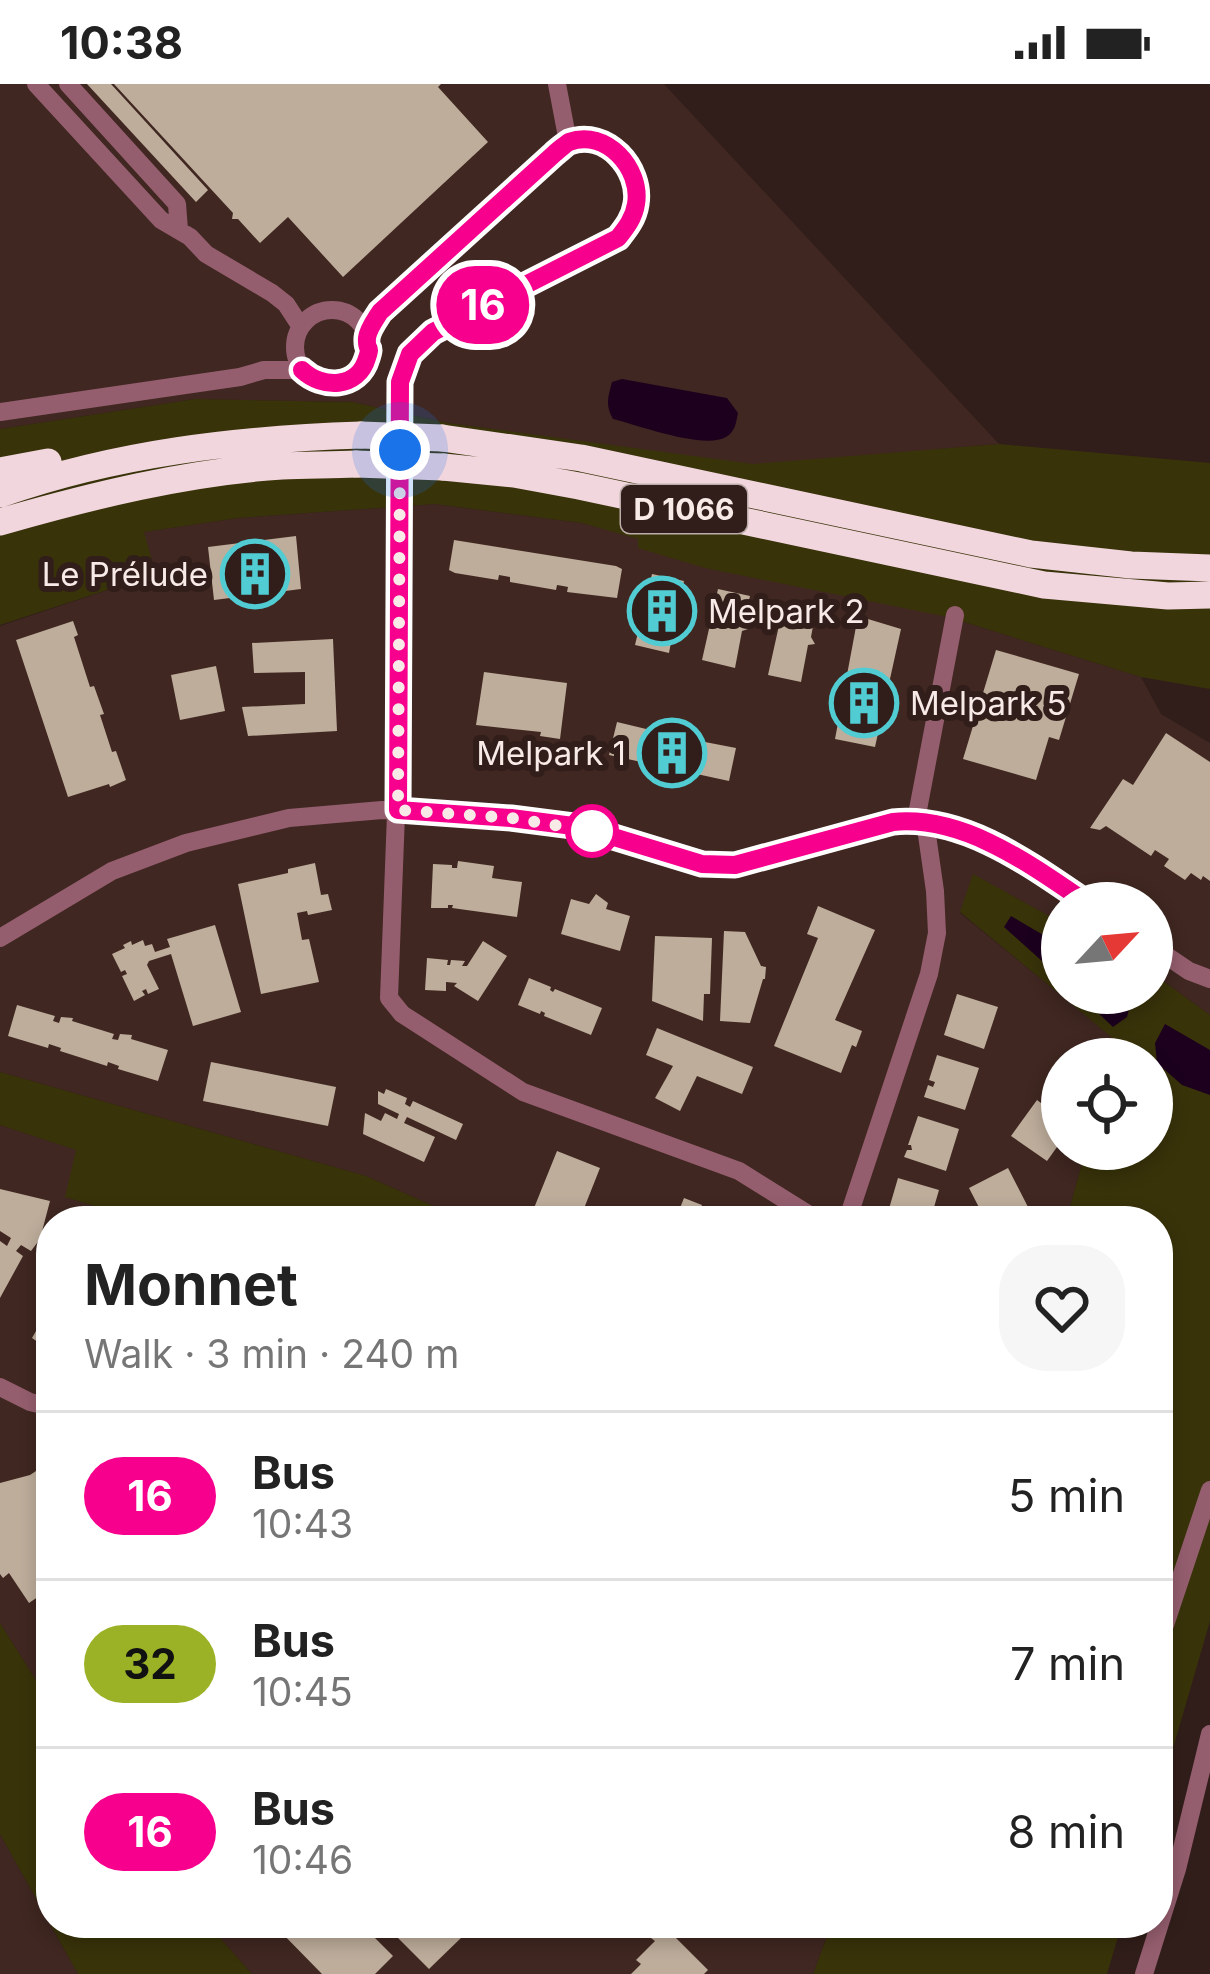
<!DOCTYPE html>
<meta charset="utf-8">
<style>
:root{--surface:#fff;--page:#f6f6f6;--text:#222;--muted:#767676;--line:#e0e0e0}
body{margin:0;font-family:Inter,sans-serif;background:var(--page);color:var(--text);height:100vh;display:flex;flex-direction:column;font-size:45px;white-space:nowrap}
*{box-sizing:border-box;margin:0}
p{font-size:39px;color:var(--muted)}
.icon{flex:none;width:66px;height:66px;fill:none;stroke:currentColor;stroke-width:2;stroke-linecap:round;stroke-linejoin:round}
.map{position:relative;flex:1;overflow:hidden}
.sheet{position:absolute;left:36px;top:1122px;width:1137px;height:732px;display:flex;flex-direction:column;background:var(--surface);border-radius:48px;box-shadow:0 6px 18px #0003}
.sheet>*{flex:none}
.badge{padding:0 24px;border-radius:39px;font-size:42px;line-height:78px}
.needle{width:78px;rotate:64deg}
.controls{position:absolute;left:1041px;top:798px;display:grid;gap:24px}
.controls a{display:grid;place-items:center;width:132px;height:132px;border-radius:50%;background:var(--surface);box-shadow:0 6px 18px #0003;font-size:60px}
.you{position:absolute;width:60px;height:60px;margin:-30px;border:9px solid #fff;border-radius:50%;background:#1a73e8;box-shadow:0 0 0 18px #1a73e833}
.map>.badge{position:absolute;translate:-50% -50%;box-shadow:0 0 0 6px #fff}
.round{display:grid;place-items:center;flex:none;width:126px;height:126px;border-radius:48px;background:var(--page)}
.headline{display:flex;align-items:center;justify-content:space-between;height:204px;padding:0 48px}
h1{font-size:57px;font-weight:700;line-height:90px}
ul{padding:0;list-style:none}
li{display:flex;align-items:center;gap:36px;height:168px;padding:0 48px;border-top:3px solid var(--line)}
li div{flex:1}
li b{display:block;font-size:45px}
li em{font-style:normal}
li .badge{min-width:132px;font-weight:700;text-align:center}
.status{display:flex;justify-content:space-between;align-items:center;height:84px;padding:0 60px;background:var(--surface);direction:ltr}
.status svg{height:33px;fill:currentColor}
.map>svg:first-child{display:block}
.built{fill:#402721}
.green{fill:#39330a}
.water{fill:#1c001e}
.building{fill:#bead9b}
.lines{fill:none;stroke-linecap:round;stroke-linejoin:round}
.minor{stroke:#955e6f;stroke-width:18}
.highway{stroke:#f2d6de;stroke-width:27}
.highway-bridge{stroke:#f2d6de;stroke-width:27}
.line-casing{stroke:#fff;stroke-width:27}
.line{stroke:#f6008d;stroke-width:18}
.walk{stroke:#f8eae7;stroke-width:12;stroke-dasharray:0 21.6}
.stop-dot{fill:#fff;stroke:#f6008d;stroke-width:6}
.labels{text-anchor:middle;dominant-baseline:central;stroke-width:12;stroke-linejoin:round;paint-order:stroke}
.shield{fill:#311e1a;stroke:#bcadaa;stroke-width:3}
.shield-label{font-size:30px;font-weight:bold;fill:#f8eae7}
.poi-label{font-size:33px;fill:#f8eae7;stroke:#311e1a;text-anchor:end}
</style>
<div class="status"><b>10:38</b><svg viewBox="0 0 49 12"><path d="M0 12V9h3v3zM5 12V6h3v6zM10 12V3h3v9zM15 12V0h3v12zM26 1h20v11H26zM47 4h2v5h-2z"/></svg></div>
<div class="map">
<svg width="1210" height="1890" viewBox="0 0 1210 1890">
<rect width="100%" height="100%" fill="#311e1a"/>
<path class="built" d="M0,0h664l335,360 -246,21 -305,-42 -96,-21 -157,-3 -195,30z
M435,420l147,19 366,94 193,60 20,37 49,29v272l-58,-42v-70h-90v20l-88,-48 -14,38 156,127 -6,19h-48v90h24l-20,72h-599l-101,-45 -366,-104v-446l156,-52 -13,-42 95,-14z
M0,1041l77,25 -11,47 78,24h-93v483l-51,-81z
M0,1750l78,140h-78z
M207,1839h625l-19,51h-561z"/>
<path class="green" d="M195,315l157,3 96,21 305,41 246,-20 211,19v226l-69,-12 -193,-60 -243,-49 -67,-20v-9l-56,-16 -147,-19 -197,14 -94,14 12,42 -156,51v-196z
M973,790l89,49v70h90v-20l58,42v606l-52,179v-579h-92l20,-72h66v-90h-42l5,-19 -155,-128z
M0,988l366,104 101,45h-323l-79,-24 11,-47 -76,-25z
M0,1539l51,81v219h156l45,51h-174l-78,-140z
M832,1839h290l-15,51h-294z"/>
<path class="water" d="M622,295l105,19 11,15c-2,10 -3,19 -12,24 -22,13 -88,-12 -113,-18 -8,-14 -5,-22 -1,-37z
M1011,832l51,30v33l-58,-52z
M1077,909h50l5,5 -5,19 -14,10z
M1165,940l45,26v45l-28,-10 -25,-22 -2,-20z"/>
<path class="building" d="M87,0h24l97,106 -12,12z
M114,0h327l-3,3 50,55 -145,135 -55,-60 -28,26 -22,-24h-6l1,-6z
M296,452l5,53 -87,11 -6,-53z
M454,456l162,26 6,3 -5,29 -50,-6 1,-5 -5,-1 -6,-1 -1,5 -46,-8v-5l-11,-2 -1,5 -43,-7 -6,-3z
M652,490l32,7 -6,27 3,-1 1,8 -6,1 -7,37 -34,-8z
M718,505l32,7 -6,26h3l1,7 -6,2 -7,37 -33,-8z
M784,519l32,7 -5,27 4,7 -7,1 -7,37 -33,-7z
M858,532l43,13 -26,118 -40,-8z
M73,537l5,14 -4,2 16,50 4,-1 10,28 -4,1 12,37 4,-1 10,29 -16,7 -1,-3 -41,13 -52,-157z
M333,555l4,92 -89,5 -6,-29 63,-3v-32l-51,1 -2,-30z
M996,566l83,24 -20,66 -10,-3 -13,43 -73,-21z
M216,582l9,45 -45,9 -9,-45z
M484,588l83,11 -7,56 -20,-3 1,-4 -65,-7z
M617,638l50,12 6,-4 1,6 62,12 -7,33 -120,-26z
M1166,649l44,29v119l-7,-5 -2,4 -10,-7 -6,7 -21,-14 5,-7 -14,-9 -4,6 -45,-30 -6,4 -10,-2 33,-49 10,6z
M458,777l36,5 -2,12 30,4 -5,35 -65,-9 1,-3h-5v3h-17l2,-44 19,1v3h5z
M315,779l6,32 7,-1 4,16 -24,5 -1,-4 -10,2 5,27 7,-1 10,43 -58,12 -23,-110 50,-11v-4z
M596,810l12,9 -2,6 24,7 -10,35 -59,-17 10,-35 18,5z
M818,822l57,24 -40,90 27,11 -6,16 -4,-2 -11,28 -67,-27 44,-108 -11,-4z
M215,841l26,87 -48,14 -22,-72 -22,7 -2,4 12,24 -11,5 -2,-5 -4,2 3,4 -11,6 -12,-25 5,-2 -2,-4 -4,2 -9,-18 13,-6 -2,-3 8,-4 1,4 11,-5 2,6 7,-2 3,8 15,-5 -3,-8z
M724,847l21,1 16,34 5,1 -1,12h-2l-13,44 -30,-2z
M655,852l57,2 -2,56h-6l-1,27 -51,-20z
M483,857l24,15 -29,45 -24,-15 3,-3 -11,-1v9l-21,-1 2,-32 21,2 -1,5h3l1,-5 14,1 -3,5h5z
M529,894l22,9 -1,3 3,2 2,-3 47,19 -11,27 -47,-19 1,-3 -4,-2 -1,3 -22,-9z
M957,910l41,13 -14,42 -40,-14z
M17,921l38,11 -2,5 6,2 2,-6 12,1 -1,3 42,13 -2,5 6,1 2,-6 12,1 -1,4 37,11 -10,31 -40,-12 1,-3 -11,-4 -1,4 -47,-15 1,-3 -12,-4 -1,4 -40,-12z
M657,944l96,39 -11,27 -45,-18 -17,35 -25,-13 18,-32 -27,-11z
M937,971l42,13 -14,42 -41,-13 4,-12 5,2 2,-5 -6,-2z
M211,978l125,25 -8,39 -125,-25z
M386,1005l21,9 -2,6 5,3 3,-6 50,23 -7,16 -49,-23 -3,6 31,14 -11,25 -61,-28 2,-21 16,8 4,-8 12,6 2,-5 -21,-10v-13l6,3z
M1037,1016l12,9 3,-5 5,4 -3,4 8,6v22l-15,21 -36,-25z
M918,1032l41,13 -13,42 -42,-14 3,-7h5l-1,-5h-3z
M557,1067l43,17 -21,53h-26l-21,-8z
M1008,1084l20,39 -27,14h-15l-17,-33z
M898,1094l41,12 -9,31 -44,-2z
M0,1105l50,12 -10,38 -9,12 -10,-6 -5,6 7,5 -23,42v-57l7,5 4,-8 -11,-7z
M684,1114l18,7 -6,16h-37l11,-7 8,-1z
M51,1221v46l-19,-13z
M51,1377v127l-22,15 -20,-30 -6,5 -3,-4v-91l30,-8z
M279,1839h81l33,33 -18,18h-53l-46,-47z
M383,1839h67l13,13 -34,33z
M667,1845l41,41 -4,4h-73l10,-10 -5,-4 19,-19 -4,-3 7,-6 3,3z"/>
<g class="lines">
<path class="minor" d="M36,0l125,136 29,17 16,17 66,39 14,11 15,23
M68,0l109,120 2,26
M557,0l11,58
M295 263a37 37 0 1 1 74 0a37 37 0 1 1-74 0Z
M366,251l14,-23 188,-170c63,-6 88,48 50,96l-186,94 -22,22 -9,28 -1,327 -11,289 13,16 121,78 216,79 80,50
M0,328l240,-35 24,-7h38
M916,736l39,-205
M0,854l112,-67 74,-28 103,-25 93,-8 129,8 70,9 121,37 33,1 158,-43c71,-7 138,43 194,81
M1152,862l37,25 21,8
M847,1137l82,-247 8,-41 -2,-42 -10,-70
M0,1303l30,15 21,5
M1158,1562l52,-156
M1144,1890l33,-105 33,-135"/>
<path class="highway" d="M442,354l139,20 450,96 100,11 79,3
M443,383l71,7 65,12 465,99 124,11 42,-1
M0,387l48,-9
M0,410c116,-41 238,-55 361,-59
M0,438c91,-26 187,-50 282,-56 25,-1 50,-1 74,-2"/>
<path class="highway-bridge" d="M361,351l81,3
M356,380l87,3"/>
</g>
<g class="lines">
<defs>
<path id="line" d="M302,286c20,19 56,19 65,-12 5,-15 -1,-5 0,-20 1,-9 8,-18 13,-26l174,-158c2,-2 13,-11 15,-12 37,-14 73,27 67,62 -2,14 -10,24 -18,34l-185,94 -23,22 -10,28 -2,428 113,8 70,9 121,37 33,1 158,-43c71,-7 138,43 194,81"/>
</defs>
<use href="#line" class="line-casing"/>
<use href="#line" class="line"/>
<path class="walk" d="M400,366l-2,360 113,8 81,13"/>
</g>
<defs>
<symbol id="building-ring" viewBox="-11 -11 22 22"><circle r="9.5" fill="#311e1a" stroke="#51ccd3" stroke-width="1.5"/><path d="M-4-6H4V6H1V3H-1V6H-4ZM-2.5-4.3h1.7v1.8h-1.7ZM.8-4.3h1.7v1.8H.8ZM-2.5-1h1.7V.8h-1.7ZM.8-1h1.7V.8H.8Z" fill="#51ccd3"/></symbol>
</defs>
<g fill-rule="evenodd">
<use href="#building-ring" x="217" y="452" width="76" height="76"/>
<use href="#building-ring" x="624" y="489" width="76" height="76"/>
<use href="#building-ring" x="826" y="581" width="76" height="76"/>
<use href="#building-ring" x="634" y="631" width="76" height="76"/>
</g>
<circle class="stop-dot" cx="592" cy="747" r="24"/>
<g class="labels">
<rect class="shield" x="621" y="401" width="126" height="48" rx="9"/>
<g class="shield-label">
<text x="684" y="425">D 1066</text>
</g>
<g class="poi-label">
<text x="208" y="490">Le Prélude</text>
<text x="708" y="527" text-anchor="start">Melpark 2</text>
<text x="910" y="619" text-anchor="start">Melpark 5</text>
<text x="626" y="669">Melpark 1</text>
</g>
</g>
</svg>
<div class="controls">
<a><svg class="needle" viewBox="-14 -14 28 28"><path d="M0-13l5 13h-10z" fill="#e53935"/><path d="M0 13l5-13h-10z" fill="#767676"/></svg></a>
<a><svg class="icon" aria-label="locate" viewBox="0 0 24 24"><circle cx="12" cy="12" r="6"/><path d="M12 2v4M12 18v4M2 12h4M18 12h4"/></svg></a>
</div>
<div class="you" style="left:400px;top:366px"></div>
<b class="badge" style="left:483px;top:221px;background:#f6008d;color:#fff">16</b>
<section class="sheet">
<div class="headline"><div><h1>Monnet</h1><p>Walk · 3 min · 240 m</p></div><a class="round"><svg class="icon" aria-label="heart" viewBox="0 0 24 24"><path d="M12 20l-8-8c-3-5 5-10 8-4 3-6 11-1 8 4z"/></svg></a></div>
<ul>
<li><span class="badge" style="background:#f6008d;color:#fff">16</span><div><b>Bus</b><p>10:43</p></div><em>5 min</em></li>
<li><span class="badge" style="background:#9cb226;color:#111">32</span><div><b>Bus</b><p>10:45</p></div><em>7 min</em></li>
<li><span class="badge" style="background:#f6008d;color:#fff">16</span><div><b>Bus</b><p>10:46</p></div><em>8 min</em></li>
</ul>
</section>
</div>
